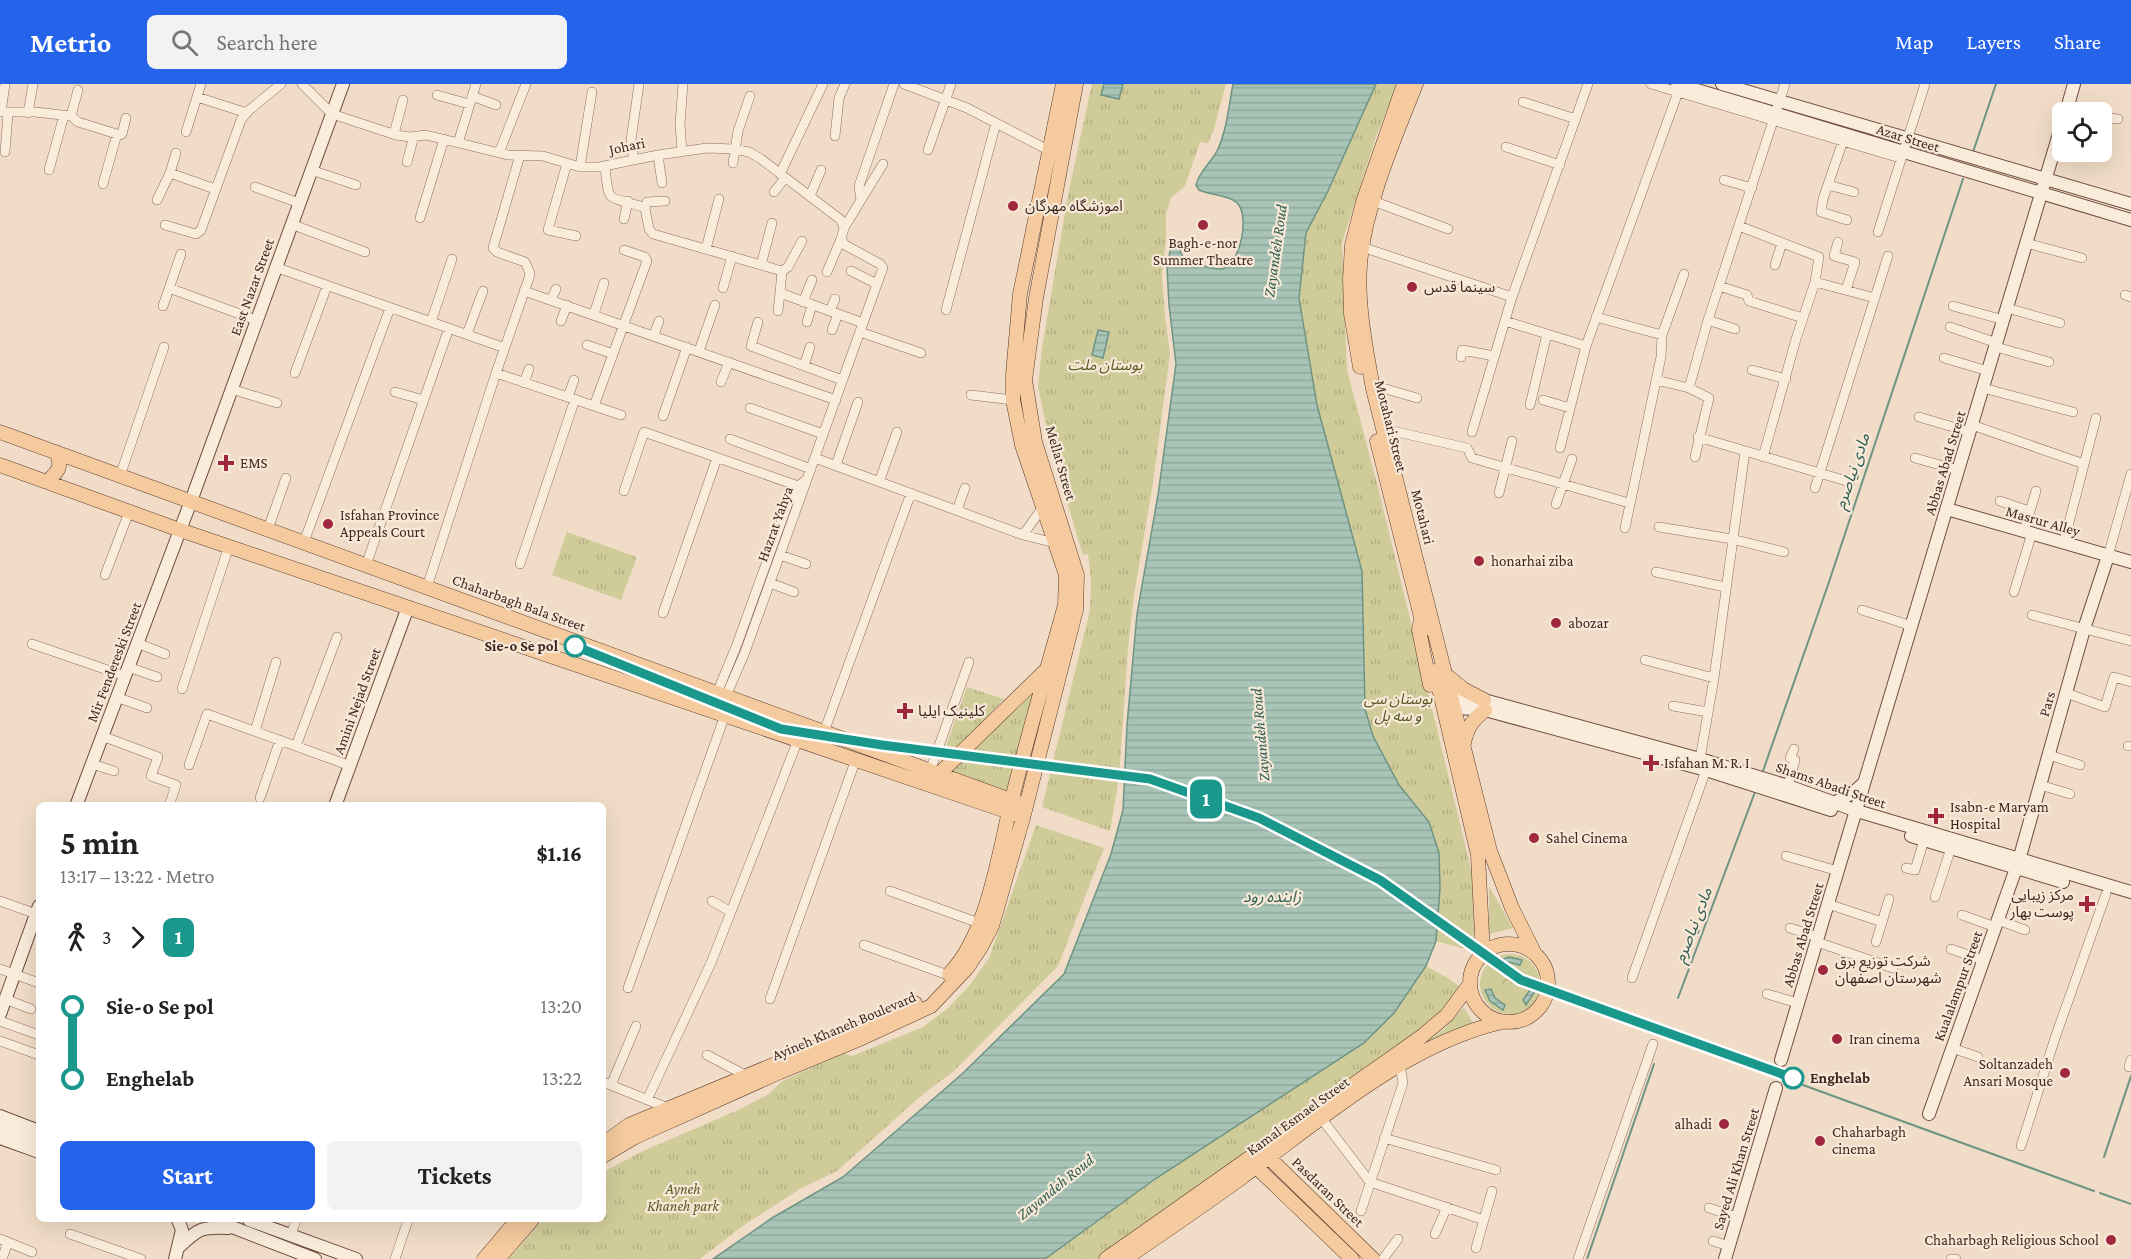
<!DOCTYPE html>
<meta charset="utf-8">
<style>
:root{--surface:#fff;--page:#f2f2f2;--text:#222;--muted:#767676;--accent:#2563eb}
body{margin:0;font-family:"Crimson Pro","Noto Sans Arabic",serif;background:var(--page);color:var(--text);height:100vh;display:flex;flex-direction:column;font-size:22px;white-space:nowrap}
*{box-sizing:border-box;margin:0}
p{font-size:20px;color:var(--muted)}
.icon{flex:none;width:33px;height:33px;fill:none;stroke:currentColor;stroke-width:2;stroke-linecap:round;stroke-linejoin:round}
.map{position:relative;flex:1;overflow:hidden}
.details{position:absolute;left:36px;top:718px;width:570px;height:420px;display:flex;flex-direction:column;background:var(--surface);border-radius:9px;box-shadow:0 6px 24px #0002}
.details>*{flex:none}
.badge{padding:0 12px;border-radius:9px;font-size:21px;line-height:39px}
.tools{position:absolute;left:2052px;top:18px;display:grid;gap:12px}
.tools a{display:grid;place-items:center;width:60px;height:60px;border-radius:9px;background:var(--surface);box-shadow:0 6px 24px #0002;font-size:30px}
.map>.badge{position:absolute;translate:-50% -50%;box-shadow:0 0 0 3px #fff}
.legs{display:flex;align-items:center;gap:9px;height:66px;padding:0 24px;font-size:20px}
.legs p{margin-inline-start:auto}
.head{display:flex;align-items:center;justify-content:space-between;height:102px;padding:0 24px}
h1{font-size:33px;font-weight:700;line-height:45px}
.cta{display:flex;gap:12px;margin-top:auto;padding:12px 24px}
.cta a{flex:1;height:69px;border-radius:9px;background:var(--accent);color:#fff;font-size:24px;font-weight:700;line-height:69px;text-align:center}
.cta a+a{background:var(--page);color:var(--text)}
ul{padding:0 24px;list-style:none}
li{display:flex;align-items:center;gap:21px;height:72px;font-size:22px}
li i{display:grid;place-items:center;width:9px;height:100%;margin:0 8px;background:currentColor}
li i::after{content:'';width:15px;height:15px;margin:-8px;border:4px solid;border-radius:50%;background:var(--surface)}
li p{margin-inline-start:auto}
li:first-child i{background:linear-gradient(#0000 50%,currentColor 0)}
li:last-child i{background:linear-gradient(currentColor 50%,#0000 0)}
header{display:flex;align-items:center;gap:36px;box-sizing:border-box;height:84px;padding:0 30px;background:var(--accent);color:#fff}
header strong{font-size:28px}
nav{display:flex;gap:33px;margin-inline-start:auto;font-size:21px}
.search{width:420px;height:54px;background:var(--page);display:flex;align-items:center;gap:15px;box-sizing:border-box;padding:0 21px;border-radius:9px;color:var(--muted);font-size:22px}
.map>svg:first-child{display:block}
.grass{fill:#d0cc9a}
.forest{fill:url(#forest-crowns)}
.park{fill:url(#park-tufts)}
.water{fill:url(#water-rules);stroke:#6e9484;stroke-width:1.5}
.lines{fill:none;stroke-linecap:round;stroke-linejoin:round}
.stream{stroke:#6e9484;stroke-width:2}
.street-casing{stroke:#8e6d5b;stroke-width:10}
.secondary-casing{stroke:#704e3e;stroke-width:14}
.primary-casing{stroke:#5c3c2f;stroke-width:15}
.street{stroke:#faecdb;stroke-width:9}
.secondary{stroke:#faecdb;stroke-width:12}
.primary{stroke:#f4ca9e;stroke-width:14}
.line-1-casing{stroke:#fff;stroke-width:14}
.line-1{stroke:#1a988c;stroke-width:9}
.poi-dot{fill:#a0283e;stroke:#f7e8d7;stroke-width:2}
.stop-1-dot{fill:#fff;stroke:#1a988c;stroke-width:3}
.labels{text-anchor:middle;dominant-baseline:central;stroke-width:4.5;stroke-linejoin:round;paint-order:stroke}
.street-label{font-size:15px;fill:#3d291f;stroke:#f7e8d7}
.poi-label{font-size:15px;fill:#3d291f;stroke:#f7e8d7;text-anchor:start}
.park-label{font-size:15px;font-style:italic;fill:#575b25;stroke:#f7e8d7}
.stop-label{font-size:15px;font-weight:bold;fill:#3d291f;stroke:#f7e8d7;text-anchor:end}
.water-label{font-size:16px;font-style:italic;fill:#2e5e52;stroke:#f7e8d7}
</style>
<header>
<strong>Metrio</strong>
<div class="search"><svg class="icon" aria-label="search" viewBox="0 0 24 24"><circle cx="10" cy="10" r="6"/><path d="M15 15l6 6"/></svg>Search here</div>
<nav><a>Map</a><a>Layers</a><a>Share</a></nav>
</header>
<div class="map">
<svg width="2131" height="1175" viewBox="0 0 2131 1175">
<defs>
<pattern id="forest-crowns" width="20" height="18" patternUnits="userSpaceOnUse" patternTransform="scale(1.5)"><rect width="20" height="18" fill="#d0cc9a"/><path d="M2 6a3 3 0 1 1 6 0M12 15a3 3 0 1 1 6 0" fill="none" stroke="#b4af84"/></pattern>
<pattern id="park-tufts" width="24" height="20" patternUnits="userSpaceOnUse" patternTransform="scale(1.5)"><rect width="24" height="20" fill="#d0cc9a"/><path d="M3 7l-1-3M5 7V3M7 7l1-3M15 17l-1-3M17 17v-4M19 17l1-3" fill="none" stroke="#b4af84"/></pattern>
<pattern id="water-rules" width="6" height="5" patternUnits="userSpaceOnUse" patternTransform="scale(1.5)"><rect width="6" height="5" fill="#a8c4b7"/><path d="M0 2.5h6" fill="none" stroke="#92a89d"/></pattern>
</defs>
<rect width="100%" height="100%" fill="#f1ddc7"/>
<path class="grass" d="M1489,802l24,42 -24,6z
M1480 900a30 30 0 1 1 60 0a30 30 0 1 1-60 0Z
M1464,923l10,17 -54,23 24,-18z"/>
<path class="forest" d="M1500 901a11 11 0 1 1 22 0a11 11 0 1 1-22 0Z"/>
<path class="park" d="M1092,0h134l-12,45 -6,14 -8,-1 -15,44 -14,12 -5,16v26l-4,35 3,41 5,38 -17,129 -19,112 -6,53 -9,129 -9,54 -68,-24 48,-197 1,-31 -3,-25 -5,1 -33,-110 -12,-58 4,-39 26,-153z
M1376,0h21l-21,53 -34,106 5,127 32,121 93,382 3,51 -3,27 -36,-10 4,-53 -1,-36 -10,-30 -30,-37 -26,-49 -8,-27 -3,-138 -45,-166 -18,-107 7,-65 22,-42z
M567,448l70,25 -16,43 -69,-25z
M1039,596l-30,114 -63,-21z
M967,603l37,12 -65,67z
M1036,741l68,23 -46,118 -104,105 -32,24 -85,76 -37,18 -56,36 -44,34h-191l34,-39h60v-48l40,-21 93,-40 33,-17 13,-13 62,-28 8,3 71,-29 25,-19 22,-23 19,-27z
M1426,882l22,12 14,10 -32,37 -327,234h-58l110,-80 239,-166z"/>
<path class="water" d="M1104,0h19l-4,15 -18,-4z
M1233,0h143l-48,107 -22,42 -7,65 18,107 45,166 3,138 8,27 26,49 30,37 10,31 1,35 -4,53 -10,25 -32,47 -30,30 -209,136 -110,80h-332l59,-41 71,-41 119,-103 102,-100 47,-120 12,-44 4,-85 10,-111 21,-119 18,-131 -7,-59 -2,-38 4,-21 2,-4h3l8,17c11,3 31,13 41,9 16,-8 24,-51 13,-64 -8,-9 -28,-9 -39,-14l-3,-5c3,-14 16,-23 22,-36 9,-20 11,-44 15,-65z
M1098,246l11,2 -6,26 -11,-3z
M1509,873l13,3 -2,5 -11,-3 -11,5 -3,-5z
M1536,895l-1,12 -9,14 -3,-5 7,-10v-10z
M1491,905l4,9 10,7 -2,5 -13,-9 -5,-11z"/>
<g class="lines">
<path class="stream" d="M1973,68l23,-68
M1763,687l66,-189 134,-403
M1678,914l77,-206
M1649,946l122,44
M1781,993l313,114
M2104,1073l27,-81
M2100,1109l31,11
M1587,1175l67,-195"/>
<defs>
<path id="street" d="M302,0l30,30 64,21 14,2 16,-2 82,20 35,1 37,11h19l59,-12 49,-7 27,1 15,3 12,7 80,61 3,8 -3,11 4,6 35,19 3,4 -2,5 -136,379 -19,44
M904,0l63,24 83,43
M1651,0l249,74
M437,11l32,9
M472,12l24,9
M197,13l50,16
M1523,18l53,17
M0,28h35l36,4 7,6 42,13 2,-1 4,-16
M1,28l4,-28
M28,29l5,-29
M71,32l7,-26
M2102,33l16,2
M186,48l15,-48
M394,50l9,-34
M1845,51l-22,64 -2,13 26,8
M835,52l4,-38 6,-14
M458,59l18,-59
M1506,63l54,18
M928,66l23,-66
M5,68l3,-39
M682,68l-2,-28 3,-40
M499,69l27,-69
M658,71l4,28
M634,76l-3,-20 8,-56
M407,78l7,-26
M567,79l-19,67 28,6
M733,79l5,-32 12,-35
M605,82c1,8 1,21 5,29 2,5 28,9 35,13l4,21 4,5 129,37 -2,22 83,30
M580,83l12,-75
M49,86l15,-55
M311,86l45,15
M170,89l6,-20
M780,90l43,-90
M1724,96l28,8
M103,100l14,-50
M1828,101l26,7
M255,103l44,16
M774,108l11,-14
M810,112l11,-26
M157,116l13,-27 45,16
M861,116l-2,-14 35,-102
M1373,117l75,28
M645,124l2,-6 18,-1
M420,134l24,-79
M624,135l4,-18
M291,140l74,28
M165,141l31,9 5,-4 40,-110 7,-9 33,-27
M1739,142l80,31 -4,25 -19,57 -33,118
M844,144l39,-64
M1878,148l47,-148
M1838,158l-4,14 21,6 -9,28
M2026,159l56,15
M1362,163l150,50
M706,165l13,-50
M761,181l11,-42
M1775,181l7,-22
M275,183l230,81
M782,187l6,-4 14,-26
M851,187l26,13
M827,188l14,-33
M1815,198l60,16
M1719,202l28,9 2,6 54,17
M169,204l87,32
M723,204l9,-32
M524,207l312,109
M2125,211l6,2
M551,216l5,-11
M803,218l9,-22
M163,222l18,-52
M1953,222l51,14
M2007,224l53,15
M946,226l50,-187
M778,227l2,-18
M830,227l5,-12
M594,230l10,-31
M1596,233l66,18
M1708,236l27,9
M561,237l6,-16
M1505,237l81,25
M431,238l21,-63
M758,238l-7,24 91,34
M807,238l5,-17
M1950,243l47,16
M832,246l6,-16
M860,248l61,21
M467,250l16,-43
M654,251l5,-14
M587,261l26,9
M1996,263l53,15
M699,267l16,-46
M1461,273l1,-7 32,6
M1944,274l44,13
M804,282l6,-19
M1752,286l34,9
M295,289l32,-87
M496,289l98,33 53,-145 -2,-4 -21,-7
M1656,296l33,8 20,10 -14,59
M721,298l8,-20
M524,299l5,-14
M1372,301l45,13
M1689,304l19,-68 77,-236
M1983,304l90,24
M231,305l46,14
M395,308l29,8
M971,311l42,5
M568,313l6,-17
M1543,316l27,8
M1530,321l17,-71
M594,322l27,9
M750,324l73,26
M663,332l24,-69
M1919,333l51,15
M1972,341l112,39
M1384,345l83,19 5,10 157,45
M1472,348l40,-135 76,-213
M1698,353l152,45
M730,355l81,30
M1560,364l26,-102 95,-262
M815,374l208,77 32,8
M1915,374l43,12
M836,381l22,-63
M120,392l44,-129
M879,398l18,-50
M1815,404l73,-232
M624,407l20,-59 157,55
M1499,409l13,-52
M2000,417l29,10
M1556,420l16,-45
M957,426l8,-22
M1659,443l73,12 52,13
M1625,444l36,-171 1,-22 22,-61
M268,445l18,-51
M2024,447l12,-40
M1023,451l20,-28
M304,458l86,-234
M2064,458l32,-124
M780,471l26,9
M2108,472l23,-82
M520,480l55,-165
M366,481l83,-237
M1656,488l69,15
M105,491l24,-63
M770,499l24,9
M427,503l69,-214 33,-95 1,-5 -5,-11 -28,-10 -4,-4 27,-93
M2014,508l18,-59
M1862,526l50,16
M663,529l54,-155
M2032,531l99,26
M137,559l28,11
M32,560l93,32
M1645,576l69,18
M128,583l29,10
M182,605l47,-143
M717,609l19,-46 52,-144 10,-17 9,-7
M2066,609l39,14 9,-30 17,5
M116,613l31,11
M1673,622l35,6
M255,647l21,-69
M824,648l87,-239
M102,652l56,21 -7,19 25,9 -7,21
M296,662l41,-109
M2128,662h3
M2049,671l31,10
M1700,675l14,-81 31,-227
M92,680l22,7
M189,681l18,-51 141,51
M930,687l39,-109
M2040,701l30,9
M1788,702l7,-26 -5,-2 4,-9
M260,714l20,-58
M1786,772l52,15
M1906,784l9,2 9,-30
M890,807l89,32
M1935,813l16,-49
M0,817l39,14
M712,817l19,11
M1828,820l54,18
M1962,831l33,12
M1998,836l27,10
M1790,844l28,9
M1817,858l76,26
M1876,858l13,-43
M864,861l84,30
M1951,865l32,11
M0,885l39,14
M1632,894l74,-208
M628,904l97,-273
M1767,910l31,9
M5,915l26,10
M770,915l86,-240
M0,937l39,14
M0,957l39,14
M1952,964l26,9
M707,971l38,20
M2129,983l2,-7
M603,998l65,26
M611,1001l25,-59
M647,1016l64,-137 87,-223
M1321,1034l49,64 114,38
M1384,1054l112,32
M2021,1062l34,-108 51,-144
M1709,1124l28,9
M1361,1127l42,-128 -3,-18
M70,1150l71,25
M1435,1150l12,-27
M291,1151l5,-15
M0,1155l32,13
M1713,1157l16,5
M1476,1164l16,-57
M2,1175l6,-17
M395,1175l13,-39
M1383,1175l15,-20
M1578,1175l75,-215
M1951,1175h5"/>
<path id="secondary" d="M1677,0l454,136
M1722,0l409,120
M2066,28l8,-28
M1947,425l184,53
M1444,613l40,3 216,59 88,27 69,25 274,81
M1446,623l39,3 221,60 125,40
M1834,719l20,-11 10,-9
M76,722l115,-305 152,-417
M335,722l73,-199
M1911,752l152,46
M0,930l39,-108
M1781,976l281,-936
M1929,1030l90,-254 65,-231 24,-73
M0,1032l39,15
M0,1042l39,15
M0,1054l39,14
M214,1136l101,39
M249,1136l107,39
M179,1163c20,-19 22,-20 49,-19
M175,1175l7,-29 -4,-10
M1725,1175l51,-171"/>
<path id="primary" d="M1416,0c-21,53 -52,124 -56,181 -3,41 6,83 13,124l117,462 22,57 22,44
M1360,283l-9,-53 -1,-35 2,-34 11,-43 41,-118
M0,348l1019,371
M1377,357l47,188
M0,381l177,64 838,285
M47,398c11,-11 16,-14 9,-30
M1421,535l-2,11 11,55
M1435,587l43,184 5,99
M1445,590l18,15 21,11
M1464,659c3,-16 9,-23 21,-33
M939,690l108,-105
M1470 899a39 39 0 1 1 78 0a39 39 0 1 1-78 0Z
M949,890c39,-39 50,-123 63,-175 16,-65 35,-129 53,-194l1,-30 -44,-130 -9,-45v-26l7,-80 43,-210
M603,1060l26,-19 228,-95 58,-27
M1262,1067l111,108
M603,1072l32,-19 145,-65 82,-34 69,-32 36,-38 14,-21 11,-21 31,-108 53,-208 1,-35 -42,-133 -10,-62 11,-82 40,-214
M1249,1076l103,99
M484,1175l33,-39
M498,1175l34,-39
M1106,1175l315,-222 26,-22 23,-31
M1125,1175c39,-27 78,-53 116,-81 78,-57 165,-134 261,-156"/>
</defs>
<use href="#street" class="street-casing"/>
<use href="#secondary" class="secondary-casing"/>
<use href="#primary" class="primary-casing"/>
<use href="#street" class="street"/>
<use href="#secondary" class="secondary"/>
<use href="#primary" class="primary"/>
</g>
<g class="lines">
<defs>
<path id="line-1" d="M575,562l206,83 101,16 268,34 109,39 121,62 141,100 272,98"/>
</defs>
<use href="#line-1" class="line-1-casing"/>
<use href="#line-1" class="line-1"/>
</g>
<g class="poi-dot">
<circle cx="1013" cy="122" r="6"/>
<circle cx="1203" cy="141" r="6"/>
<circle cx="1412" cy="203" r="6"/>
<path d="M223 370h6v6h6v6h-6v6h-6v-6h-6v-6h6z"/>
<circle cx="328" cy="440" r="6"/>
<circle cx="1479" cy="477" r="6"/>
<circle cx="1556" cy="539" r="6"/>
<path d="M902 618h6v6h6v6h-6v6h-6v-6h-6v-6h6z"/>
<path d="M1648 670h6v6h6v6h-6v6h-6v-6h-6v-6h6z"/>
<path d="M1933 723h6v6h6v6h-6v6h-6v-6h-6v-6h6z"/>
<circle cx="1534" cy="754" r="6"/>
<path d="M2084 811h6v6h6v6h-6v6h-6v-6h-6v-6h6z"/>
<circle cx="1823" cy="886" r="6"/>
<circle cx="1837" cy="955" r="6"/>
<circle cx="2065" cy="989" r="6"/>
<circle cx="1724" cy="1040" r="6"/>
<circle cx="1820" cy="1057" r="6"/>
<circle cx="2111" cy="1156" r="6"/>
</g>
<g class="stop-1-dot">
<circle cx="575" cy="562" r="10"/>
<circle cx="1793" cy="994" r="10"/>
</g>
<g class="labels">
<g class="street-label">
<text transform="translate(1908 54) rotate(17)">Azar Street</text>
<text transform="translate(627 62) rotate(-12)">Johari</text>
<text transform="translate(252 203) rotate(-70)">East Nazar Street</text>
<text transform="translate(1391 342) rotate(76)">Motahari Street</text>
<text transform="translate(1061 379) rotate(74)">Mellat Street</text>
<text transform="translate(1945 379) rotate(-73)">Abbas Abad Street</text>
<text transform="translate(1423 433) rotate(76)">Motahari</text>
<text transform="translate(2043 437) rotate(16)">Masrur Alley</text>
<text transform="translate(775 440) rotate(-70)">Hazrat Yahya</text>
<text transform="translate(519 519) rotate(20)">Chaharbagh Bala Street</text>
<text transform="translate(114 578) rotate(-69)">Mir Fendereski Street</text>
<text transform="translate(357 617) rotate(-70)">Amini Nejad Street</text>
<text transform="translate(2047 620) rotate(-74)">Pars</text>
<text transform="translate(1831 701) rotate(19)">Shams Abadi Street</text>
<text transform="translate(1803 851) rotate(-73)">Abbas Abad Street</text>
<text transform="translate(1958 902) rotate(-70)">Kualalampur Street</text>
<text transform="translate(844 942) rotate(-23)">Ayineh Khaneh Boulevard</text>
<text transform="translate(1298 1032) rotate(-36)">Kamal Esmael Street</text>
<text transform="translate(1736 1085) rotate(-73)">Sayed Ali Khan Street</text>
<text transform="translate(1328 1108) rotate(44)">Pasdaran Street</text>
</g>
<g class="poi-label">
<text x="1025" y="122">اموزشگاه مهرگان</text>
<text x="1203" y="159" text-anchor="middle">Bagh-e-nor<tspan x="1203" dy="17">Summer Theatre</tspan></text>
<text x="1424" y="203">سینما قدس</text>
<text x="240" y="379">EMS</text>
<text x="340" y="431">Isfahan Province<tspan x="340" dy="17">Appeals Court</tspan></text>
<text x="1491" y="477">honarhai ziba</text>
<text x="1568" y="539">abozar</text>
<text x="918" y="627">کلینیک ایلیا</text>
<text x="1664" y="679">Isfahan M. R. I</text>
<text x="1950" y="723">Isabn-e Maryam<tspan x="1950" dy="17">Hospital</tspan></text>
<text x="1546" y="754">Sahel Cinema</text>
<text x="2074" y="811" text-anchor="end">مرکز زیبایی<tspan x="2074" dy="17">پوست بهار</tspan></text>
<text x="1835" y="877">شرکت توزیع برق<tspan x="1835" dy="17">شهرستان اصفهان</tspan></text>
<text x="1849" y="955">Iran cinema</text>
<text x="2053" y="980" text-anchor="end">Soltanzadeh<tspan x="2053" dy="17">Ansari Mosque</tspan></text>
<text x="1712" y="1040" text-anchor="end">alhadi</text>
<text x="1832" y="1048">Chaharbagh<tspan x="1832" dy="17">cinema</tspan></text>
<text x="2099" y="1156" text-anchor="end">Chaharbagh Religious School</text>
</g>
<g class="park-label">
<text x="1105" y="281">بوستان ملت</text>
<text x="1398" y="615">بوستان سی<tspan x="1398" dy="17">و سه پل</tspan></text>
<text x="683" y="1105">Ayneh<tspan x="683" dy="17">Khaneh park</tspan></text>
</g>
<g class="stop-label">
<text x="558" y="562">Sie-o Se pol</text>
<text x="1810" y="994" text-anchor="start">Enghelab</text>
</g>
<g class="water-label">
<text transform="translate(1275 167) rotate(-82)">Zayandeh Roud</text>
<text transform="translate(1852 387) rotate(-71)">مادی نیاصرم</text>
<text transform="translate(1260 651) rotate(-95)">Zayandeh Roud</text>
<text x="1272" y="812">زاینده رود</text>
<text transform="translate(1693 841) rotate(-69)">مادی نیاصرم</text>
<text transform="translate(1055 1103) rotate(-39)">Zayandeh Roud</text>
</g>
</g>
</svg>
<div class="tools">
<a><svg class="icon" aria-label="locate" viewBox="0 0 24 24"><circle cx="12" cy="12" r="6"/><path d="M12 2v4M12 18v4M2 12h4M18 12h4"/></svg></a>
</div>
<b class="badge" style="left:1206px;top:715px;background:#1a988c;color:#fff">1</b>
<section class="details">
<div class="head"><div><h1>5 min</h1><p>13:17 – 13:22 · Metro</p></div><b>$1.16</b></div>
<div class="legs"><svg class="icon" aria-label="walk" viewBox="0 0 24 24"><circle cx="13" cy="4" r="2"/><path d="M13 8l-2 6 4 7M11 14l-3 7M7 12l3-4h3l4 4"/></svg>3<svg class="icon" aria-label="forward" viewBox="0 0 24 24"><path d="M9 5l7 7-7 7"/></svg><b class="badge" style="background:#1a988c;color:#fff">1</b></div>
<ul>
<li><i style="color:#1a988c"></i><b>Sie-o Se pol</b><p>13:20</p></li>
<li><i style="color:#1a988c"></i><b>Enghelab</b><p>13:22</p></li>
</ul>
<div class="cta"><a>Start</a><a>Tickets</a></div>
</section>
</div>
